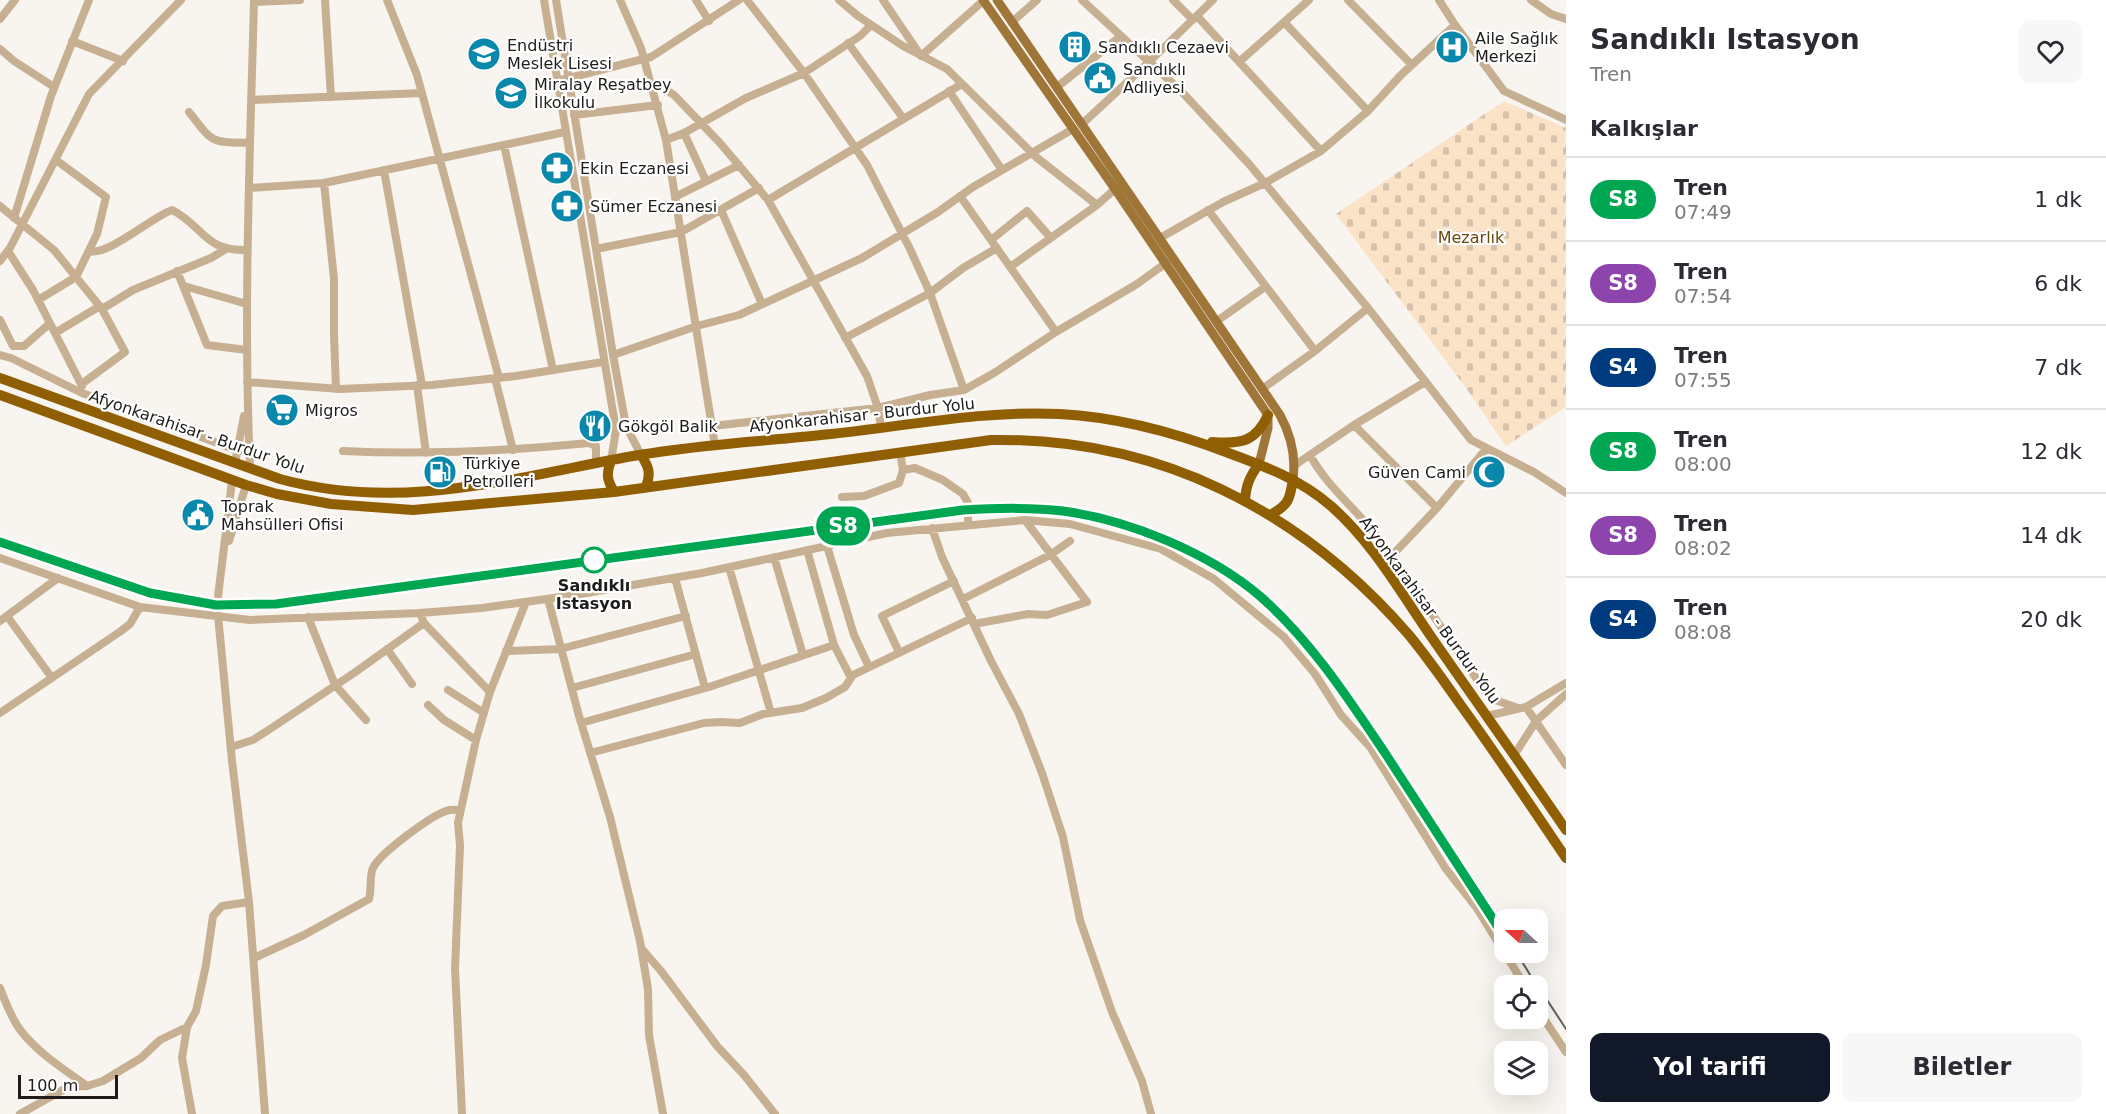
<!DOCTYPE html>
<html lang="tr">
<meta charset="utf-8">
<style>
:root{--surface:#fff;--page:#f7f7f7;--text:#2b2b33;--muted:#7c7c81;--line:#e1e1e2;--accent:#111827}
body{margin:0;font-family:"DejaVu Sans",sans-serif;background:var(--page);color:var(--text);height:100vh;display:flex;flex-direction:column;font-size:22px;white-space:nowrap}
*{box-sizing:border-box;margin:0}
p{font-size:20px;color:var(--muted)}
.icon{flex:none;width:33px;height:33px;fill:none;stroke:currentColor;stroke-width:2;stroke-linecap:round;stroke-linejoin:round}
.map{position:relative;flex:1;overflow:hidden}
.details{display:flex;flex-direction:column;background:var(--surface);width:540px}
.details>*{flex:none}
.badge{padding:0 12px;border-radius:20px;font-size:21px;line-height:39px}
.needle{width:39px;rotate:291deg}
.controls{position:absolute;left:1494px;top:909px;display:grid;gap:12px}
.controls a{display:grid;place-items:center;width:54px;height:54px;border-radius:12px;background:var(--surface);box-shadow:0 6px 24px #0002;font-size:30px}
.scale{position:absolute;left:18px;bottom:15px;width:100px;box-sizing:border-box;padding-left:6px;border:3px solid #1d1c1a;border-top:0;font-size:16px;line-height:21px;white-space:nowrap;color:#1d1c1a;-webkit-text-stroke:4px #fff;paint-order:stroke}
.map>.badge{position:absolute;translate:-50% -50%;box-shadow:0 0 0 3px #fff}
h2{padding:0 24px;font-size:22px;line-height:54px}
.round{display:grid;place-items:center;flex:none;width:63px;height:63px;border-radius:12px;background:var(--page)}
.summary{display:flex;align-items:center;justify-content:space-between;height:102px;padding:0 24px}
h1{font-size:28px;font-weight:700;line-height:45px}
.action{display:flex;gap:12px;margin-top:auto;padding:12px 24px}
.action a{flex:1;height:69px;border-radius:12px;background:var(--accent);color:#fff;font-size:24px;font-weight:700;line-height:69px;text-align:center}
.action a+a{background:var(--page);color:var(--text)}
ul{padding:0;list-style:none}
li{display:flex;align-items:center;gap:18px;height:84px;padding:0 24px;border-top:2px solid var(--line)}
li div{flex:1}
li b{display:block;font-size:22px}
li em{font-style:normal}
li .badge{min-width:66px;font-weight:700;text-align:center}
main{display:flex;flex:1;min-height:0}
.map>svg:first-child{display:block}
.cemetery{fill:url(#cemetery-stones)}
.lines{fill:none;stroke-linecap:round;stroke-linejoin:round}
.minor{stroke:#c7b091;stroke-width:8}
.major{stroke:#9f7538;stroke-width:9}
.highway{stroke:#905f03;stroke-width:10}
.rail{stroke:#62605d;stroke-width:2}
.line-casing{stroke:#fff;stroke-width:14}
.line{stroke:#00a651;stroke-width:9}
.stop-dot{fill:#fff;stroke:#00a651;stroke-width:3}
.labels{text-anchor:middle;dominant-baseline:central;stroke-width:4.5;stroke-linejoin:round;paint-order:stroke}
.poi-label{font-size:16px;fill:#1d1c1a;stroke:#fff;text-anchor:start}
.park-label{font-size:16px;fill:#6b480e;stroke:#fff}
.street-label{font-size:16px;fill:#1d1c1a;stroke:#fff}
.stop-label{font-size:16px;font-weight:bold;fill:#1d1c1a;stroke:#fff}
</style>
<main>
<div class="map">
<svg width="1566" height="1114" viewBox="0 0 1566 1114">
<defs>
<pattern id="cemetery-stones" width="16" height="16" patternUnits="userSpaceOnUse" patternTransform="scale(1.5)"><rect width="16" height="16" fill="#fae3c6"/><path d="M2 7V4a2 2 0 0 1 4 0v3zM10 15v-3a2 2 0 0 1 4 0v3z" fill="#d6c2aa"/></pattern>
</defs>
<rect width="100%" height="100%" fill="#f8f4ef"/>
<path class="cemetery" d="M1504,101l62,27v279l-60,39 -40,-58 -130,-174z"/>
<g class="lines">
<path class="minor" d="M325,0l6,97
M387,0l30,75 82,303
M544,0l72,430 -5,31
M556,0l57,355 13,71 15,29
M620,0l21,48 25,92 49,306
M696,0l13,21
M747,0l57,73 63,92 43,84 20,44 34,97
M839,0l19,16 45,30 44,23 89,88 61,48
M883,0l38,56 62,-55
M1082,0l100,92 67,72 119,144 103,132 63,32 32,21
M1173,0l20,20
M1348,0l64,65
M1531,0l20,14 15,5
M254,2l46,-2
M1197,16l124,135
M0,19l15,-19
M1012,22l25,-22
M1284,22l84,89
M1455,25l49,66 62,29
M72,41l51,20
M848,43l55,75
M0,49l14,12 40,26
M1239,62l70,-62
M557,81l94,-24 88,-57
M653,87l7,-1 14,9 46,48 48,57 99,176 11,32 3,20
M1057,87l64,-51
M949,91l53,79
M251,100l171,-7
M189,112c25,32 21,30 61,31
M574,115l84,-10
M1082,124l67,-62 64,-62
M684,133l22,48
M666,140l18,-7 62,-35 58,-25 56,-37 11,-11
M504,145l49,225
M384,170l38,215
M324,183l10,96v56l2,54
M249,188l75,-5 241,-51
M960,196l96,136
M675,197l64,-32
M768,200l194,-116
M0,206l54,44 48,59 23,43 -42,31
M721,210l41,94
M1208,210l107,141 53,-43
M14,218l37,-122 38,-96
M1160,238l63,-36 42,-19 56,-32 47,-40 33,-36 54,-50 -16,-25
M991,240l36,-29 23,26
M596,249l85,-17 78,-44
M8,251l25,39 49,96
M90,251c18,5 62,-34 82,-41 32,16 31,41 75,40
M0,261l10,-13 79,-154 92,-94
M1010,267l87,-62 18,-16
M177,271l30,74 40,5
M184,286l63,18
M38,300l38,-23 21,-43 9,-37 -50,-37
M102,309l31,-19 78,-32 15,-9
M0,320l13,26h11l25,-22
M1217,321l48,-34
M55,333l45,-27
M845,338l85,-45 33,-25 34,-20
M0,355l11,3 71,35 157,58
M613,355l84,-29 42,-11 123,-57 76,-46 35,-25 100,-58
M495,378l18,72
M247,382l93,7 92,-4 84,-9 87,-14
M417,385l9,68
M1262,389l53,-38
M1354,425l83,83
M712,426l166,-18 52,-13 34,-5 30,-17 62,-41 81,-48 29,-21
M343,451c83,4 164,0 246,-8l7,3v18
M1310,455c16,30 43,51 64,78 39,51 74,105 111,158l10,9 23,8
M235,463l9,-47
M1295,465l59,-40 71,-43
M250,468c-7,-156 0,-312 4,-468
M903,470l12,-2 28,12 20,14 5,9v21
M232,481l-15,124 15,156 17,141 16,212
M842,497l22,-1 35,-13 4,-13 -3,-17
M932,528l10,29 49,104 28,53 23,59 21,64 17,83 32,92 30,69 9,33
M229,541l17,-56
M827,546l27,89 15,32
M807,550l27,95 17,33
M774,557l29,98
M0,558l140,49 110,13 170,-7 62,-5 93,-13 127,-22 185,-40 138,-13 45,4 91,25 53,30 70,58 31,37 26,41 29,32 76,122 30,38 49,79
M1383,565l54,-57 49,-59
M729,567l42,146
M675,578l30,110
M548,599l31,117 31,101 30,124 8,48 1,46 14,79
M963,599l87,-44 20,-14
M7,616l45,62
M308,617l27,68 31,35
M0,621l58,-43
M424,623l66,69
M974,624l54,-10 19,1 40,-13 -62,-82
M387,649l25,35
M506,651l54,-2 126,-33
M899,652l-17,-36 72,-35
M572,688l124,-34
M448,690l36,23
M428,705l16,15 32,20
M1526,707l40,58
M0,713l121,-82 9,-7 10,-17
M1487,716l39,-9 40,-24
M581,723l128,-36 125,-42
M231,747l22,-7 17,-11 84,-56 70,-50 -4,-10
M590,753l114,-30 17,-1 19,1 23,-9 39,-6 24,-10 19,-11 8,-12 119,-57
M1515,754l21,-33 30,-27
M642,949l19,22 56,75 27,29 31,39
M254,958l50,-23 65,-36c3,-10 0,-23 4,-31 7,-15 58,-52 73,-57 5,-2 10,-1 14,-1
M0,988c6,15 11,30 21,43 17,22 44,39 66,55
M1538,1010l28,42
M20,1114l48,-27 19,-1 16,-5 38,-23 19,-18 27,-13
M192,1114l-10,-56 5,-31 9,-16 10,-46 7,-49 9,-10 27,-4
M462,1114l-7,-145 5,-124 -2,-22 18,-83 14,-48 36,-90"/>
<path class="major" d="M983,0l132,189 153,226v13l-9,36
M997,0l283,415c11,20 16,41 13,64"/>
<path class="highway" d="M0,378l280,101c124,34 238,-3 359,-24 63,-11 129,-14 192,-21 76,-8 153,-24 229,-20 57,3 113,18 166,38 38,14 74,27 105,54 41,36 68,84 99,129 45,65 91,129 136,195
M0,395l246,90 31,9 54,10 82,6 201,-18 377,-52c166,-3 310,70 418,195 18,22 35,46 51,69 37,51 71,102 106,154
M1212,442c28,2 43,1 56,-27
M641,455c8,12 10,18 5,32
M611,461c-5,13 -4,19 3,31
M1245,500c1,-15 5,-24 14,-36
M1270,515c19,-10 20,-16 23,-36"/>
<path class="rail" d="M0,542l150,51 67,12 59,-1 687,-94c33,-2 67,-3 100,2 66,8 147,41 198,85 51,46 89,104 126,160 40,59 78,119 117,179
M1516,952l21,34
M1538,986l28,43"/>
</g>
<g class="lines">
<defs>
<path id="line" d="M0,542l150,51 66,12 60,-1 687,-94c33,-2 67,-3 100,1 66,9 147,42 198,86 50,44 87,101 124,156 40,61 79,122 119,183"/>
</defs>
<use href="#line" class="line-casing"/>
<use href="#line" class="line"/>
</g>
<defs>
<symbol id="building-disc" viewBox="-11 -11 22 22"><circle r="9.5" fill="#0a88ab" stroke="#fff"/><path d="M-4-6H4V6H1V3H-1V6H-4ZM-2.5-4.3h1.7v1.8h-1.7ZM.8-4.3h1.7v1.8H.8ZM-2.5-1h1.7V.8h-1.7ZM.8-1h1.7V.8H.8Z" fill="#fff"/></symbol>
<symbol id="hospital-disc" viewBox="-11 -11 22 22"><circle r="9.5" fill="#0a88ab" stroke="#fff"/><path d="M-5-5h3v3.5h4V-5h3V5h-3V1.5h-4V5h-3Z" fill="#fff"/></symbol>
<symbol id="school-disc" viewBox="-11 -11 22 22"><circle r="9.5" fill="#0a88ab" stroke="#fff"/><path d="M0-5L7-2L0 1L-7-2ZM-4 1L0 2.5L4 1V4Q0 6-4 4Z" fill="#fff"/></symbol>
<symbol id="civic-disc" viewBox="-11 -11 22 22"><circle r="9.5" fill="#0a88ab" stroke="#fff"/><path d="M-.6-6.5H3V-4.5H.6V-3L4-1V1h2V6H-6V1h2V-1L-.6-3ZM-1.2 2.5V6h2.4V2.5Z" fill="#fff"/></symbol>
<symbol id="pharmacy-disc" viewBox="-11 -11 22 22"><circle r="9.5" fill="#0a88ab" stroke="#fff"/><path d="M-2-6h4v4h4v4h-4v4h-4v-4h-4v-4h4Z" fill="#fff"/></symbol>
<symbol id="supermarket-disc" viewBox="-11 -11 22 22"><circle r="9.5" fill="#0a88ab" stroke="#fff"/><path d="M-6-5.5h2.5l.6 2H6L4.5 2H-2.5L-4.4-4H-6ZM-1.5 3.2a1.3 1.3 0 1 0 .1 0ZM3 3.2a1.3 1.3 0 1 0 .1 0Z" fill="#fff"/></symbol>
<symbol id="restaurant-disc" viewBox="-11 -11 22 22"><circle r="9.5" fill="#0a88ab" stroke="#fff"/><path d="M-5-6h1v4h1v-4h1v4h1v-4h1v5L-1.5 .5V6h-2V.5L-5-1ZM5-6V6H3V1.5H1.5Q1.5-4 5-6Z" fill="#fff"/></symbol>
<symbol id="fuel-disc" viewBox="-11 -11 22 22"><circle r="9.5" fill="#0a88ab" stroke="#fff"/><path d="M-5.5-6h7V0h2V4h1.3V-2.5L3-4.5l.8-.8L6-3V5H2.5V1h-1V6h-7ZM-4.2-4.7v3.2H.2V-4.7Z" fill="#fff"/></symbol>
<symbol id="mosque-disc" viewBox="-11 -11 22 22"><circle r="9.5" fill="#0a88ab" stroke="#fff"/><path d="M3.5-4.9A6 6 0 1 0 3.5 4.9A5 5 0 1 1 3.5-4.9Z" fill="#fff"/></symbol>
</defs>
<g fill-rule="evenodd">
<use href="#building-disc" x="1056" y="28" width="38" height="38"/>
<use href="#hospital-disc" x="1433" y="28" width="38" height="38"/>
<use href="#school-disc" x="465" y="35" width="38" height="38"/>
<use href="#civic-disc" x="1081" y="59" width="38" height="38"/>
<use href="#school-disc" x="492" y="74" width="38" height="38"/>
<use href="#pharmacy-disc" x="538" y="149" width="38" height="38"/>
<use href="#pharmacy-disc" x="548" y="187" width="38" height="38"/>
<use href="#supermarket-disc" x="263" y="391" width="38" height="38"/>
<use href="#restaurant-disc" x="576" y="407" width="38" height="38"/>
<use href="#fuel-disc" x="421" y="453" width="38" height="38"/>
<use href="#mosque-disc" x="1470" y="453" width="38" height="38"/>
<use href="#civic-disc" x="179" y="496" width="38" height="38"/>
</g>
<circle class="stop-dot" cx="594" cy="560" r="12"/>
<g class="labels">
<g class="poi-label">
<text x="1475" y="38">Aile Sağlık<tspan x="1475" dy="18">Merkezi</tspan></text>
<text x="507" y="45">Endüstri<tspan x="507" dy="18">Meslek Lisesi</tspan></text>
<text x="1098" y="47">Sandıklı Cezaevi</text>
<text x="1123" y="69">Sandıklı<tspan x="1123" dy="18">Adliyesi</tspan></text>
<text x="534" y="84">Miralay Reşatbey<tspan x="534" dy="18">İlkokulu</tspan></text>
<text x="580" y="168">Ekin Eczanesi</text>
<text x="590" y="206">Sümer Eczanesi</text>
<text x="305" y="410">Migros</text>
<text x="618" y="426">Gökgöl Balik</text>
<text x="463" y="463">Türkiye<tspan x="463" dy="18">Petrolleri</tspan></text>
<text x="1466" y="472" text-anchor="end">Güven Cami</text>
<text x="221" y="506">Toprak<tspan x="221" dy="18">Mahsülleri Ofisi</tspan></text>
</g>
<g class="park-label">
<text x="1471" y="237">Mezarlık</text>
</g>
<g class="street-label">
<text transform="translate(862 415) rotate(-6)">Afyonkarahisar - Burdur Yolu</text>
<text transform="translate(197 432) rotate(19)">Afyonkarahisar - Burdur Yolu</text>
<text transform="translate(1430 610) rotate(54)">Afyonkarahisar - Burdur Yolu</text>
</g>
<g class="stop-label">
<text x="594" y="585">Sandıklı<tspan x="594" dy="18">Istasyon</tspan></text>
</g>
</g>
</svg>
<div class="controls">
<a><svg class="needle" viewBox="-14 -14 28 28"><path d="M0-13l5 13h-10z" fill="#e53935"/><path d="M0 13l5-13h-10z" fill="#7c7c81"/></svg></a>
<a><svg class="icon" aria-label="locate" viewBox="0 0 24 24"><circle cx="12" cy="12" r="6"/><path d="M12 2v4M12 18v4M2 12h4M18 12h4"/></svg></a>
<a><svg class="icon" aria-label="layers" viewBox="0 0 24 24"><path d="M12 4l9 5-9 5-9-5zM3 14l9 5 9-5"/></svg></a>
</div>
<div class="scale">100 m</div>
<b class="badge" style="left:843px;top:526px;background:#00a651;color:#fff">S8</b>
</div>
<section class="details">
<div class="summary"><div><h1>Sandıklı Istasyon</h1><p>Tren</p></div><a class="round"><svg class="icon" aria-label="heart" viewBox="0 0 24 24"><path d="M12 20l-8-8c-3-5 5-10 8-4 3-6 11-1 8 4z"/></svg></a></div>
<h2>Kalkışlar</h2>
<ul>
<li><span class="badge" style="background:#00a651;color:#fff">S8</span><div><b>Tren</b><p>07:49</p></div><em>1 dk</em></li>
<li><span class="badge" style="background:#8e44ad;color:#fff">S8</span><div><b>Tren</b><p>07:54</p></div><em>6 dk</em></li>
<li><span class="badge" style="background:#003b80;color:#fff">S4</span><div><b>Tren</b><p>07:55</p></div><em>7 dk</em></li>
<li><span class="badge" style="background:#00a651;color:#fff">S8</span><div><b>Tren</b><p>08:00</p></div><em>12 dk</em></li>
<li><span class="badge" style="background:#8e44ad;color:#fff">S8</span><div><b>Tren</b><p>08:02</p></div><em>14 dk</em></li>
<li><span class="badge" style="background:#003b80;color:#fff">S4</span><div><b>Tren</b><p>08:08</p></div><em>20 dk</em></li>
</ul>
<div class="action"><a>Yol tarifi</a><a>Biletler</a></div>
</section>
</main>
